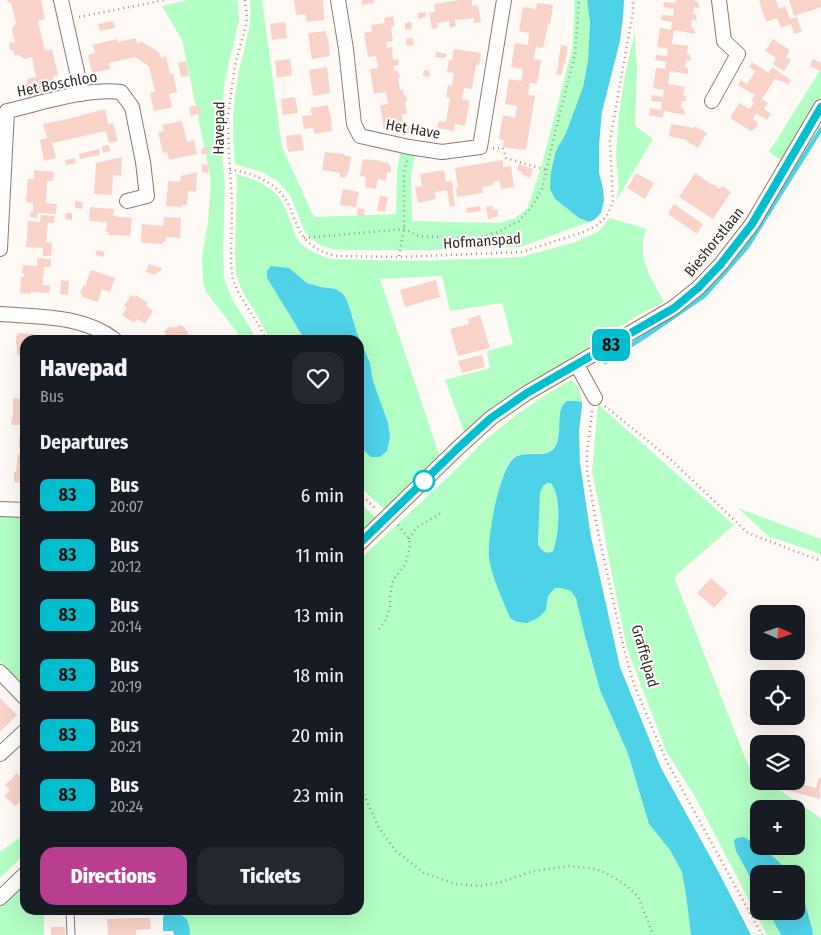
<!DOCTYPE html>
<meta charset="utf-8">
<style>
:root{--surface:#171b24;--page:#242831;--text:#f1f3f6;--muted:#9ea1a6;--accent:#b93e90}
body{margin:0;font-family:"Fira Sans Condensed",sans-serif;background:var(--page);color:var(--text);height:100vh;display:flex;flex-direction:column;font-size:19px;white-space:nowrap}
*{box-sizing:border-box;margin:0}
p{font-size:16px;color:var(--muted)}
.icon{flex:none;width:28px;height:28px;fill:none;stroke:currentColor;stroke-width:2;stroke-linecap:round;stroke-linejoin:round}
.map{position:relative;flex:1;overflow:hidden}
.details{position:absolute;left:20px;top:335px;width:344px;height:580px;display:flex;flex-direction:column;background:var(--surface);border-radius:15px;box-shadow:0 5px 20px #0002}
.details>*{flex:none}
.badge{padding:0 10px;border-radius:8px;font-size:18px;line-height:32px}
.needle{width:32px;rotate:93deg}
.buttons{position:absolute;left:750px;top:605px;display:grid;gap:10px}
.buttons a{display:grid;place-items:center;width:55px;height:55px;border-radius:10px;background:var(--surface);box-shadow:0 5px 20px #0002;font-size:25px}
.map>.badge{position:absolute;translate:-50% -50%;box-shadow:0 0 0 2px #fff}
h2{padding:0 20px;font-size:19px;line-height:45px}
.round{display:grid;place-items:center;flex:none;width:52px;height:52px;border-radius:15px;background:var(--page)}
.overview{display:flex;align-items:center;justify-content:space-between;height:85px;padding:0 20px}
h1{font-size:24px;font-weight:800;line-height:38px}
.button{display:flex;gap:10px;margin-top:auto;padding:10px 20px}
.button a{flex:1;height:58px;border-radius:15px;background:var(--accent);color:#fff;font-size:20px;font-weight:800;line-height:58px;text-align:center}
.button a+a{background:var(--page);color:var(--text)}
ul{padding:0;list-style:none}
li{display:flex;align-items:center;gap:15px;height:60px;padding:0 20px}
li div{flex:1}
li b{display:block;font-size:19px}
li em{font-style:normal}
li .badge{min-width:55px;font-weight:700;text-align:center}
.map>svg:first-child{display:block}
.green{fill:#b3fec4;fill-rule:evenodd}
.water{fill:#4ed2e8;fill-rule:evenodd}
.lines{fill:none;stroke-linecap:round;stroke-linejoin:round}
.stream{stroke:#4ed2e8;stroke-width:4.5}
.building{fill:#f9d2c8}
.service-casing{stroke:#8e7968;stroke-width:9}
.minor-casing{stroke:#8e7968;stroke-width:16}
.path{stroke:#9d9690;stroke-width:2.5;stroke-dasharray:1 4;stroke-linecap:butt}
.service{stroke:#fff;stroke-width:7}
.minor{stroke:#fff;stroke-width:14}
.line-casing{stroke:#fff;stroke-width:11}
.line{stroke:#00becd;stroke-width:8}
.stop-dot{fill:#fff;stroke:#00becd;stroke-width:2.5}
.labels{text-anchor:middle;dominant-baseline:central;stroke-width:4;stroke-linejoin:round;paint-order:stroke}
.street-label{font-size:15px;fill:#342b24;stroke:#fff}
</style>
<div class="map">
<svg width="821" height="935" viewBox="0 0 821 935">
<rect width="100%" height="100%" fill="#fffaf6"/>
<path class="green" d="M188,0h47l3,1 1,19 -14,60 -4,30v36l4,38 -2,68 1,26 8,21 14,22 11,19h-16l-4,-8 -31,-40 -3,-11 -1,-25 6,-34 3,-40 -5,-27 -24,-115 -20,-34z
M250,0h12l20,147 32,70 82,-3 1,-44 4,-22 15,4 -5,22 1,47 88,2 15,-5 12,-9 14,-41 31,-119 2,-33v-16h13l3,22 -2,39 -5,26 -17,46 -10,18 -6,38 5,10 24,19 10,4 -69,25 -87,3h-83l-17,-1 -11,-3 -10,-7 -7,-7 -14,-35 -6,-8 -8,-8 -15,-9 -27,-8c-3,-27 -3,-54 2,-81 4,-29 16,-53 13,-83z
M633,11l4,59 -2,56 18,13 -37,62 3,-14 -3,-29 2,-36 7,-48 9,-38z
M821,69v28l-39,64 -13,-9z
M236,174c15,4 30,9 41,21 5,5 8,13 11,20 3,7 5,15 8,22 7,12 22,18 35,22l89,2 101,-4 55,-15 23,-11 11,-13 37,11c-2,3 -3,8 -4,12 -3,22 11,42 21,61l-24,12 -59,38 -58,34 -39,29 -20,17 -19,-52 45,-12 -3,-17 26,-7 -11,-41 -52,8 -8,-35 -62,3 60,178 -55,53 -26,-24v-40l2,2 19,-46 -7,-21 -3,-18 -13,-30 -8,-27 -7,-13 -6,-4 -15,-2 -14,-4 -19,-15 -21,10 38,62h-35l-13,-25 -14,-22 -7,-18 -1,-23 2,-69z
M571,380l7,6 4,16 -5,-1 -14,3c-5,13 0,29 -7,41 -9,16 -28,3 -42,12 -16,11 -24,79 -25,99l57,54 2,-14 7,-8h6l10,3 5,6 9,39 15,54 28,64 21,70 21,26 12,22 4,23 5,40h-507l1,-24 -110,2v-3h284v-350l90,-84 36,-36 30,-24 32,-22z
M598,404l136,121 -60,52 76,193 9,6v5h7l55,37v117h-8l-1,-7 -11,-39 -5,-9v-6h-5l-7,-8 -33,-25 -15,10 23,43v17h9l13,24h-14l-70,-135 -31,-49 -39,-103 -17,-83 -8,-45 -10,-48zM759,809h37v37h-37z
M547,483h4c11,14 8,52 2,68 -7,4 -11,0 -15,-7l2,-51 3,-7z
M359,502l17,16 -16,15 -1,-1z
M738,508l83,31v15l-53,-18z
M0,512l25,2v121l-3,50 -22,-23z
M25,834v20l-25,24v-26z
M25,883v27h36v4l-17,1v20h-44v-29z"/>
<path class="water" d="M587,0h37l-1,17 -3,24 -18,71 -3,33v28l4,15 1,12 -3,13 -7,7 -5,2 -10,-4 -24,-19 -5,-10 1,-17 5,-21 10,-18 17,-46 5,-26 2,-39z
M271,266l18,2 18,15 14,4 15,2 6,4 3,4 4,9 8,27 13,30 3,18 15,42 2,14 -3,14 -7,6h-9l-12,-11v-106h-54l-38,-62v-7z
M567,401h10l5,1v4l-3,25 1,32 11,74 29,130 41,101 56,101 34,66h-60l-5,-40 -4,-23 -12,-22 -21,-26 -21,-70 -28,-64 -15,-54 -9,-38 -5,-7 -10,-3h-6l-7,8 -2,14 -8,8 -11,5 -10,-1 -7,-4c-7,-18 -19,-42 -21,-61 -2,-19 10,-86 24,-98 12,-11 32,2 42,-12 9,-13 -1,-38 12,-46zM547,483h4c11,14 8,52 2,68 -7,4 -11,0 -15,-7l2,-51 3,-7z
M744,837c17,10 34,22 47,37h-32v20l-23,-43 -2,-11 3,-2z
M796,880l5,9 11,39 1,7h-32l-13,-24h28z
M169,913c16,-1 21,7 21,22h-16l-1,-4h-10v-14l2,-3z"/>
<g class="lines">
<path class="stream" d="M605,362l45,-29 54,-37 43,-49 74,-118"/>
</g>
<path class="building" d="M6,0h35l4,19 -7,2 7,30 7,-2 6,26 -5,1 4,15 -29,7 -3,-13 4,-7 7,-1 -4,-20 -7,2 -7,-4 -3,1 -2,-6h-3l-1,-7 6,-1 -3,-13 4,-7 -5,-19z
M294,0h29l1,20 -17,2 -2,-8 -9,1z
M362,0h12v3l-12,2z
M459,0h13v6l6,-1 3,17 -7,1v-5l-19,2 1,6 -6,2 -1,-7 -12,2 1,5 -6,1 -3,-16 6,-1 -1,-8z
M676,0h19v1l3,1v3h1v3l-5,-1 -1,7 3,1 1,6 -5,-1 -1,7 3,1 1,6 -21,-4 -2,14 16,2 -1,8 3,1v3h1l-1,3 -4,-1 -1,7 3,1v6l-18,-3 -2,13 17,3 -2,8 3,1v5h-4l-1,7 3,1 1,6 -21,-4 -1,7 -14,-3 1,-7 11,2 1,-8 -11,-1 1,-6 11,2 1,-7 -11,-2 3,-20 9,1 1,-7 -11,-2 1,-5 11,1 1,-7 -11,-2 3,-19 11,2 1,-8 -11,-2 1,-5 11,1 1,-7 -11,-2 1,-5 11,1z
M759,0h17l3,9 6,-3 5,13 7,-2 5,15 -8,2 -3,-10 -10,4 -4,-10 -11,4z
M789,0h32v7l-27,9z
M537,3l16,2 -3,20 -2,-1 -5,24 -7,-1 -2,12 7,1 -4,24 -7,-1 -2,12 7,1 -9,54 -23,-3 1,-7 -5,-1 4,-24 12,3 2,-12 -12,-2 4,-25 12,2 2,-12 -12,-2 4,-24 13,2 1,-12 -10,-2 4,-24 13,2z
M426,12v5l-8,2v-6z
M393,16l1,9 -3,3 2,13 -7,1 1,6 5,-1 1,13 5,-1 1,6 -5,1 1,5h3l2,6 -2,1 2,12 3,-1 1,7 2,-1 1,6 -2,1 2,12h-5l2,13 8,-2v7l-16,2 -1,-6 -11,2 -4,-25 8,-1 -2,-12 -12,2 -4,-25 8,-1 -2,-12 -8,1 -4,-24 8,-2 -1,-6 14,-2 -1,-5z
M113,21l2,7 -15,3 -2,-7z
M285,22l2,16 -15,2 -2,-16z
M411,22l1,7 -7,1v-7z
M326,31l1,7h1l2,18 -18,3 -4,-26z
M136,38l1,5 5,-1 17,10 2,6 5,-2 4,18 3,-1 4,19 -8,2 3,13 -18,4 -4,-18 5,-1 -6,-26 -14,-9 -26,6 1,6 -18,4 -4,-18 7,-2 -2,-8 24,-6 1,3z
M413,38l1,7 -7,1 -1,-7z
M773,39l17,11 -4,7 5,3 -7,11 -11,-7 3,-6 -11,-7z
M561,45l7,1 -3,18 -7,-1z
M454,49l27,4 -2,12h-3l-4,24 -8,-1 -2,11 8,2 -5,25 -10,-2 -1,7 -17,-3 2,-7 7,1 4,-24 -4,-1 2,-12 4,1 2,-13 -7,-1 2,-12h3z
M436,52l11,2 -2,4 -10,-1z
M290,59l2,16 -15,3 -2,-17z
M813,59l8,4v6l-1,2 -10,-5z
M186,61l3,15 -8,1 -3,-14z
M752,62l17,11 3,-6 19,13 -3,5 -6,-4 -1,1 -6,-3 -13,20 6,4 -4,6 7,5 -4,6 -11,-6 -3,5 4,3 1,3 -4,5 -3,1 -21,-13 9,-15 11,6 4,-7 -3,-1 4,-6 -17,-10 3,-5 6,4 4,-6 4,-7 -6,-4z
M559,63l5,2 -3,10 -5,-1z
M327,67l3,26 -17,3 -4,-26z
M424,70l6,1 -1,6 -6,-1z
M295,97l3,16 -15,2 -2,-16z
M199,105l2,8 -10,3 -2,-9z
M328,105l4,19h-1l1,7 -17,3 -2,-6 -9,1 -2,-13 10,-1 -2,-7z
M105,109l3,15 5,-1 5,18 -9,2 -3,-12 -54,12 4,15 -12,3 -4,-21 7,-2 -4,-14 25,-5z
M182,121l5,21 7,-2 3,14 -28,6 -2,-8 -4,1 -5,-21 6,-1 -2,-6z
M671,124l23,4 1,-2 12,7 -9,15 -12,-7 1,-1 -18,-4z
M301,134l3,16 -16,2 -2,-16z
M109,145l1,6 -7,2 -1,-7z
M208,147l1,6 -7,2 -1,-4 2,-3z
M99,149l1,6 -20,4 -1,-5z
M325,152l19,2v1l7,2 -3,17h-1l-2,4 -5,-1v-4l-18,-3z
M122,157l-1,19 -8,-1 -1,20 -18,-1 2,-31z
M75,158l1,5 -10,2 -1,-5z
M363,159l19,2 -1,1 8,1v2l2,2v5l-4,1 -1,8 -8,-2 -2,10 -11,-2 1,-10 -6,-1z
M503,160v7l8,-1 3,21 -13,2 -1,-8 -7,1 1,3 -12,2 1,6 -26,4 -1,-8 2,-1 -3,-20z
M202,164l7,1 -1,8 -6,-1z
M519,164l14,5 -3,9 -9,-4 1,-2 -5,-2z
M34,170l20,2 -1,9h-6l-1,22 11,1 -1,10 -18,-1 -1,5 -7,-1 1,-5h2v-9l-7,-1 2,-23h6z
M444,170l2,12 6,-1 3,25 -5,1 -3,-17 -12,2 1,7 -18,4 -3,-16 7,-1 -2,-12z
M197,172l-1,20 -8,-1 -1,14h-5v2l-16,-1 2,-25 12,1 1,-6z
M636,173l18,10 -9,16 -18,-11z
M695,173l17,12 1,-1 7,5 2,-3 9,6 -18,27 -34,-22z
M343,189l16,3 -3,15 -16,-2z
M380,196l8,1 -3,15 -8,-1z
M75,201l8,1 -1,7 -7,-1z
M674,204l29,20 -6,10 -29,-20z
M480,206l1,5 -14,2 -1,-5z
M493,206v4l4,-1 1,7 -10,3 -2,-12z
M90,207l24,2 -1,7 19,2 -2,18 -22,-1 1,-3h-3l1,-10 -18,-1z
M358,208l7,1 -1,7 -7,-1z
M66,213h6v7l-7,-1z
M41,215l14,1 -1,7h-6l-2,19 6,1 -1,13h-8v-8l-17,-1 2,-26 12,1z
M164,217l17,1 -1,20 -14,-1v4h-3v3l-22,-1 1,-19 21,2z
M97,250l8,2 -2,5 -8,-2z
M37,258l14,1v8h-7l-1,18h7l-1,8 -18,-1v2l-11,-1 1,-16h3v-4h-2l1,-8 14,1z
M149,264l13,4 -2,4 -2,-1 -2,4 -10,-3z
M91,270l24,8 -5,14 -8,-3 -4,13 -16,-5v-3h-2l3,-8h2z
M61,280l8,1 -1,14 -8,-1z
M436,280l4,17 -35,10 -5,-17z
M131,295l4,2 1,-2 12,8 -2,3 7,5 -8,13 -8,-5 -3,4 -12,-8 5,-7 -3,-2z
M480,315l10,33 -32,8 -8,-27 19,-5 -1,-5z
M179,325l4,1 5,6v4l-3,2 1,2h-28l8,-6 -2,-2 7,-6 1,2 2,-2 2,2z
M18,333l16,1v6h-9v16l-8,-1v-11h-1v-9l2,1z
M482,355l3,12 -23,6 -4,-12z
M13,398l12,1v26h-14l1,-9h1z
M19,436l6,1v11h-6z
M18,454h7v29l-11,-1v-10h2z
M711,578l17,15 -14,15 -17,-15z
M0,698l17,17 -16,16 -1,-1z
M17,773l8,8v19l-3,2 -1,-1 -6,5 -11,-10 6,-6 -5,-5z
M819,778h2l-1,21 -38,-10 2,-8h5l27,7z
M135,918h15l1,11 -15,1v5h-28l-1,-16z
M51,927h14v8h-14z"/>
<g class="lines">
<defs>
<path id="service" d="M70,910l1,25"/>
<path id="minor" d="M61,0l21,94
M338,0l8,49 8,75 6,12 49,11 33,5 38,-5 24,-147
M712,101l26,-47 -14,-13 -5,-41
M0,249l7,-138c35,-8 78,-23 114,-19l11,15 11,55 4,34 -20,5
M0,314c38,3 83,1 115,26
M577,365l18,33
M0,509l25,1
M359,544l99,-96 33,-30 36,-25 146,-85 25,-20 22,-23 32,-41 69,-117
M0,672l25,26
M0,754l25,-23
M0,898l25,-24"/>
</defs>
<use href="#service" class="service-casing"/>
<use href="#minor" class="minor-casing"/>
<path class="path" d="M245,0l2,17 -1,8 -11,40 -7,51 1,39 3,47 -1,62 2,16 6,14 21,33 6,13
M79,17l86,-17
M493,148h10l3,10 40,12
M230,170c21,2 45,12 56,30 5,8 7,17 11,25 7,18 22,28 40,31l62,1 123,-5 61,-20 13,-6 10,-9 7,-15 -3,-61 23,-130v-11
M304,238l100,-9 15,7 53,3 24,-6 23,-12 14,-16 9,-16 13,-56 20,-79 4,-54
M399,256l5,-27v-56l3,-13
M605,406l65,53 78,74 73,28
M592,411l-5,42v19l12,65 25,112 10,36 32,75 96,175
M359,493l17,16
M409,539l7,-11 25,-15
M379,629l7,-9 4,-14v-10l3,-16 12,-15 5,-17 -1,-9 -11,-14
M359,775l5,20 15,33 17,23 28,22 32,11 25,2 20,-4 33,-11 36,-5 25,3 11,4 17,10 15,13 15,39"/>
<use href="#service" class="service"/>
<use href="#minor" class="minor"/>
</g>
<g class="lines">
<defs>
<path id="line" d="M359,544l99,-96 33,-30 36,-25 147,-85 24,-20 22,-23 32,-41 69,-117"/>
</defs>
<use href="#line" class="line-casing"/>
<use href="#line" class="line"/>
</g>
<circle class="stop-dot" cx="424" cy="481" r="10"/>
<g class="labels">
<g class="street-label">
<text transform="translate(57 84) rotate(-11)">Het Boschloo</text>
<text transform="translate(219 128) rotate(-89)">Havepad</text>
<text transform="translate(413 129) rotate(10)">Het Have</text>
<text transform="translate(482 241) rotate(-4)">Hofmanspad</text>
<text transform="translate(714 242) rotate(-51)">Bieshorstlaan</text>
<text transform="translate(645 656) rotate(74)">Graffelpad</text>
</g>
</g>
</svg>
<div class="buttons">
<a><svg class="needle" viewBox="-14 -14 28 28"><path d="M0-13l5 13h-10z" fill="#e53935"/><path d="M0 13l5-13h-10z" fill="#9ea1a6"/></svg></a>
<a><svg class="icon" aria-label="locate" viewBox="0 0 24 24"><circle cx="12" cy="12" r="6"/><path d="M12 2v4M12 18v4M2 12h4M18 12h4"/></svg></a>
<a><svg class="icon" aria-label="layers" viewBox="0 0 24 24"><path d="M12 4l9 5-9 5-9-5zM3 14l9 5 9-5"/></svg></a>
<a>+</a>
<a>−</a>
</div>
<b class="badge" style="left:611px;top:345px;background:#00becd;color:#111">83</b>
<section class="details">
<div class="overview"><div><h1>Havepad</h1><p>Bus</p></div><a class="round"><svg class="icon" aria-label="heart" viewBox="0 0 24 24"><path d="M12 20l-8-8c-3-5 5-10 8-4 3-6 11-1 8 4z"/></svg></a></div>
<h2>Departures</h2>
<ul>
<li><span class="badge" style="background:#00becd;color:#111">83</span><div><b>Bus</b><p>20:07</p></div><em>6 min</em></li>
<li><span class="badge" style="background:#00becd;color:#111">83</span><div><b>Bus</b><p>20:12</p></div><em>11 min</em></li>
<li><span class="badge" style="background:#00becd;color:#111">83</span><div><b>Bus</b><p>20:14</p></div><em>13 min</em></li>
<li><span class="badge" style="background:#00becd;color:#111">83</span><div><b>Bus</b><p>20:19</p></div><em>18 min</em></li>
<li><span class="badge" style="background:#00becd;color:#111">83</span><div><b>Bus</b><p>20:21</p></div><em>20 min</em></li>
<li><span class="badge" style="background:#00becd;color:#111">83</span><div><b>Bus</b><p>20:24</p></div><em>23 min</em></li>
</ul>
<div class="button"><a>Directions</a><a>Tickets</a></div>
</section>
</div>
